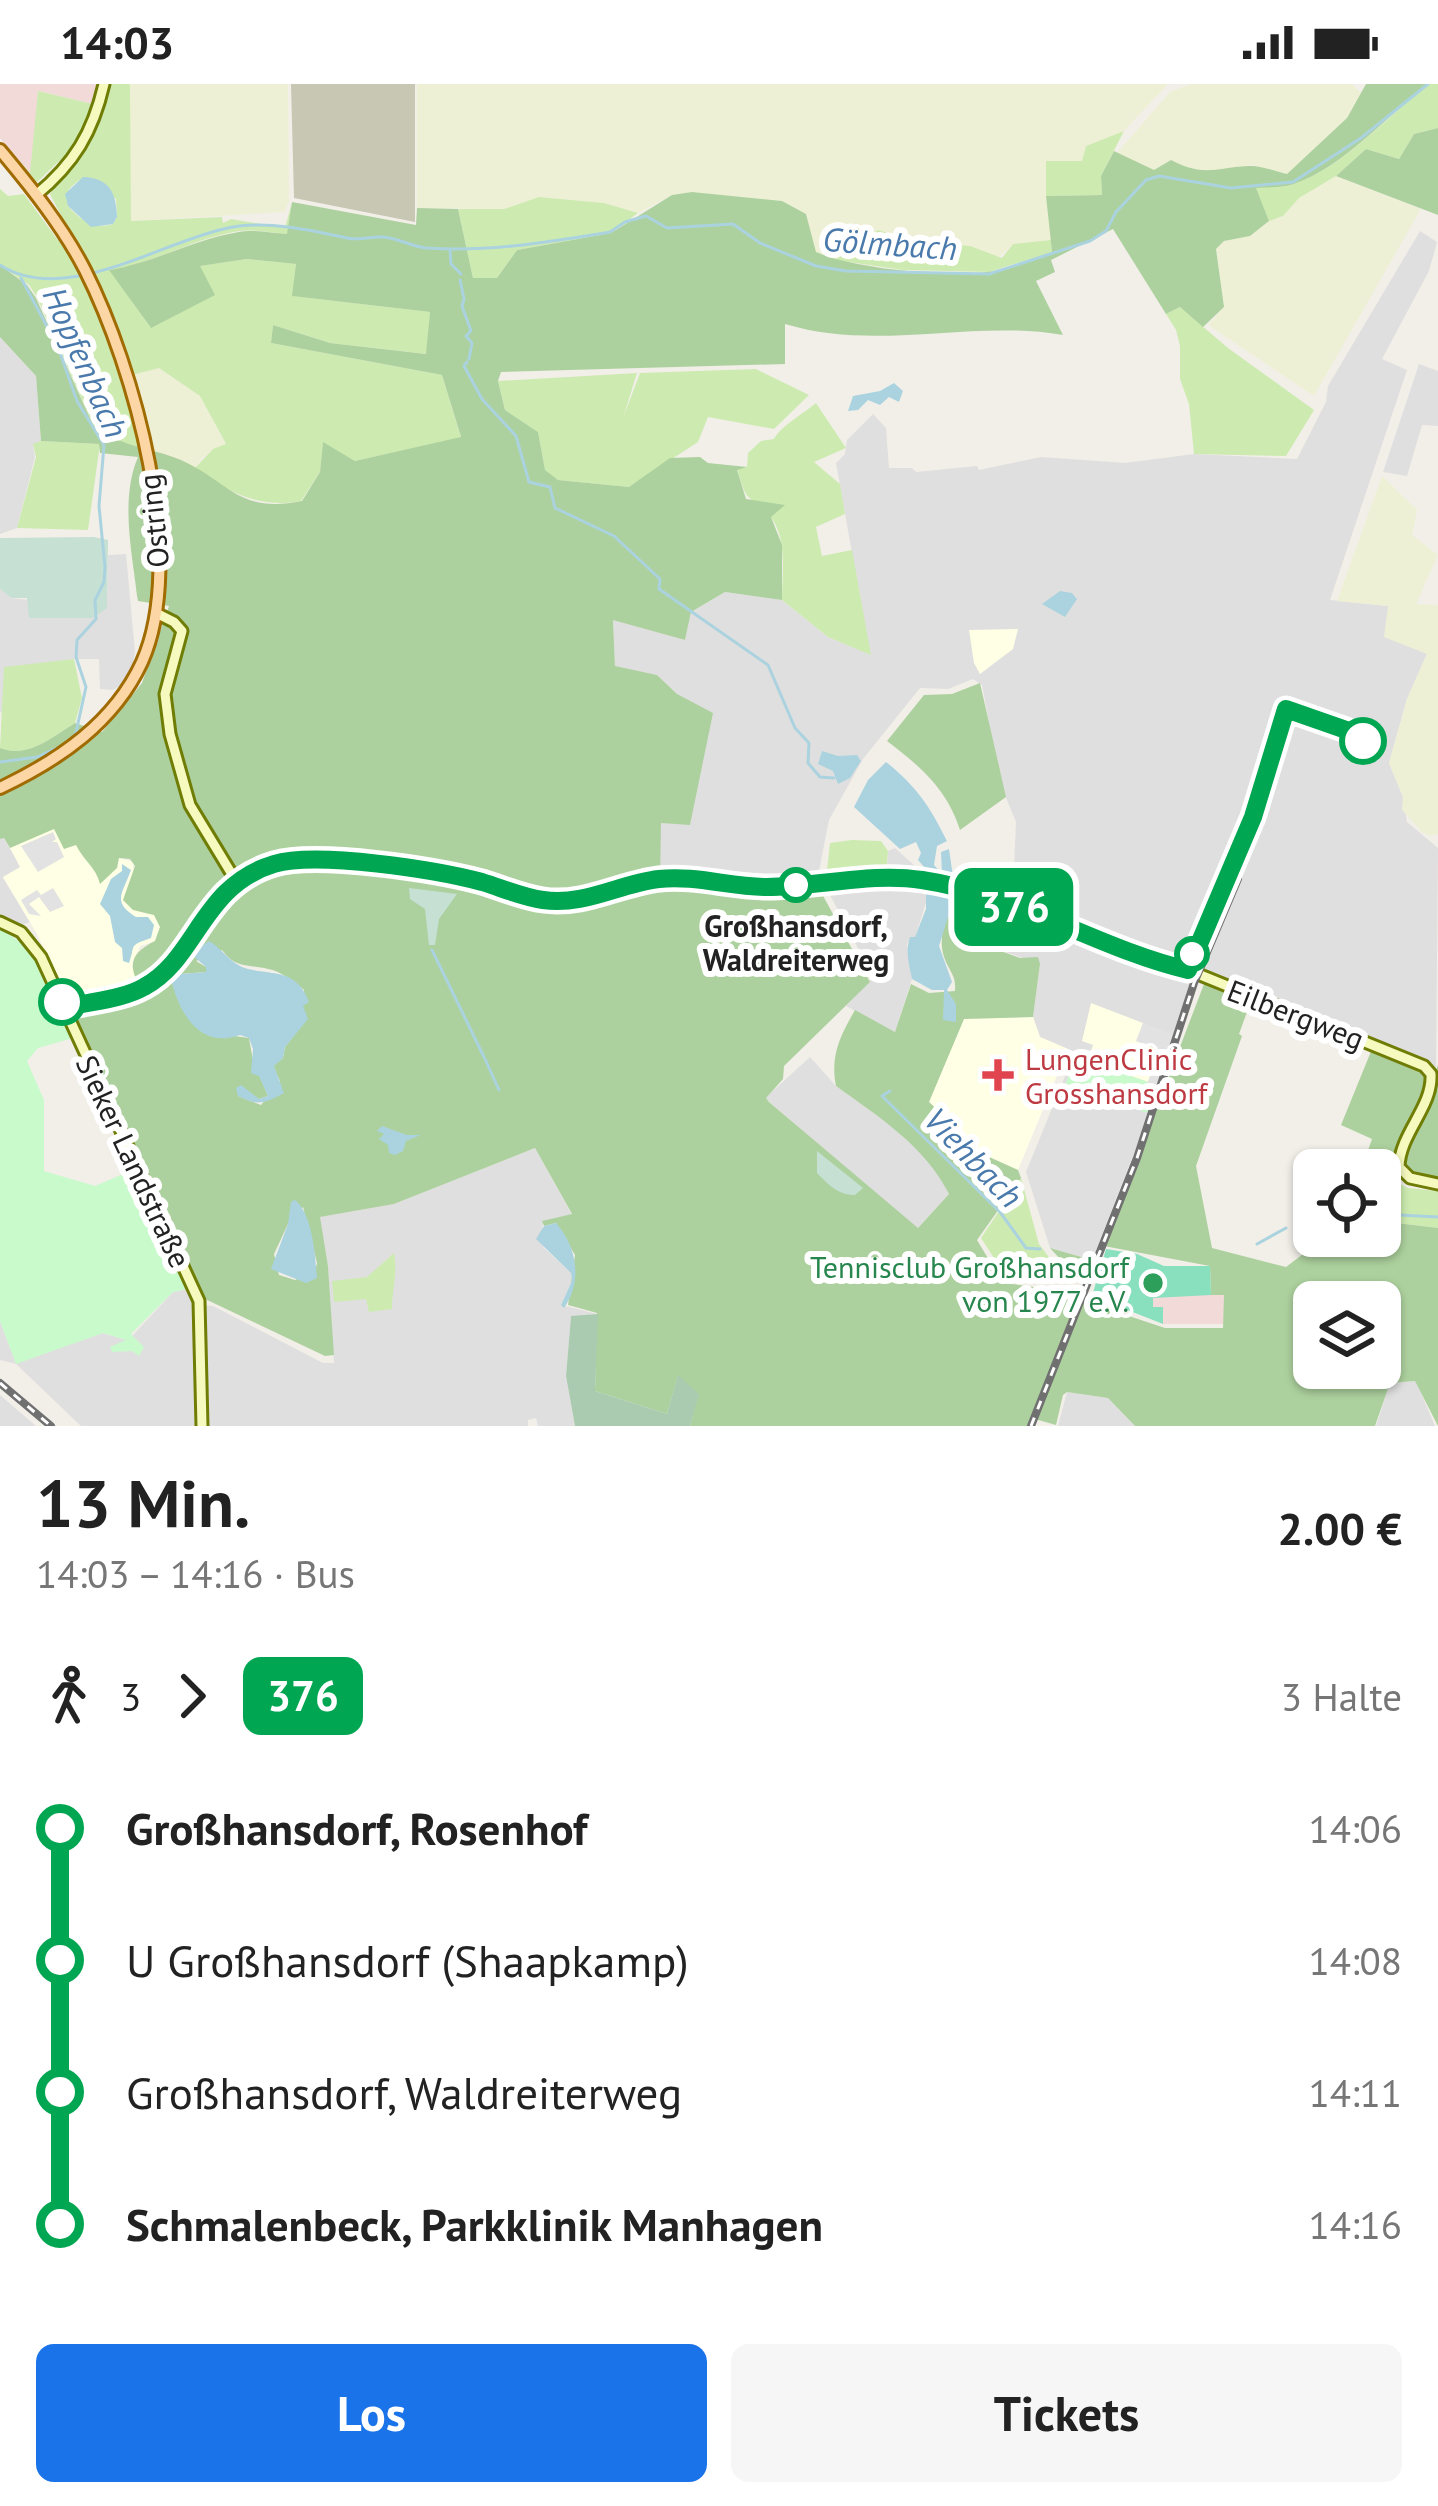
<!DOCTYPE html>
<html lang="de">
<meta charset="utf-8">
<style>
:root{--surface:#fff;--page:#f6f6f6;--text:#222;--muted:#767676;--accent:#1a73e8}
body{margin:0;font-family:"PT Sans",sans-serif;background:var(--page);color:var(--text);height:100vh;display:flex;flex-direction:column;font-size:45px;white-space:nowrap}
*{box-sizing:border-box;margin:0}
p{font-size:39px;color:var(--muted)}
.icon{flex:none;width:66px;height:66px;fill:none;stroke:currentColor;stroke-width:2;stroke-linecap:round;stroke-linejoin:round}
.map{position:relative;height:1342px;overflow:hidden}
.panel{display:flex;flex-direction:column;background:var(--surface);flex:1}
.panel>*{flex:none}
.badge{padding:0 24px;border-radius:18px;font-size:42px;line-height:78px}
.buttons{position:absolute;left:1293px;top:1065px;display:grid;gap:24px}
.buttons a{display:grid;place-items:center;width:108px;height:108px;border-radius:18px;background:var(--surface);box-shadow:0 3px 9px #0004;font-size:60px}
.map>.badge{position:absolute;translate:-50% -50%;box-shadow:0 0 0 6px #fff}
.legs{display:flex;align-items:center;gap:18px;height:132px;padding:0 36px;font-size:39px}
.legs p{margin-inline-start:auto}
.summary{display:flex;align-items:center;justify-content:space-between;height:204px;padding:0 36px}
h1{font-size:66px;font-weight:700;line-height:90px}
.button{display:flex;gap:24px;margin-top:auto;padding:24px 36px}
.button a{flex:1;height:138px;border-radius:18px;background:var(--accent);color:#fff;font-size:48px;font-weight:700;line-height:138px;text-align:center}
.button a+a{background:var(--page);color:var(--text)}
ul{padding:0 36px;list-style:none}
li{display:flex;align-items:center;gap:42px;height:132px;font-size:45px}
li i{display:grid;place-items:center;width:18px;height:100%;margin:0 15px;background:currentColor}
li i::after{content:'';width:30px;height:30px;margin:-15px;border:9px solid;border-radius:50%;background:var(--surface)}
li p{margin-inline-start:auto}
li:first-child i{background:linear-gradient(#0000 50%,currentColor 0)}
li:last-child i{background:linear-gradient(currentColor 50%,#0000 0)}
.status{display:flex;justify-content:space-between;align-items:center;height:84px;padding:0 60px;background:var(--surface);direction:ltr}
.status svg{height:33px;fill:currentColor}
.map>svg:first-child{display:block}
.residential{fill:#e0dfdf}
.commercial{fill:#f2dad9}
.education{fill:#ffffe5}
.construction{fill:#c7c7b4}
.farmland{fill:#eef0d5}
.grass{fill:#cdebb0;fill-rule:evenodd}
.forest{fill:#add19e;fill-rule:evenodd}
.wetland{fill:#c6e0d4}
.cemetery{fill:#aacbaf}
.park{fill:#c8facc}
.pitch{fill:#88e0be}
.parking{fill:#e2e2e2}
.water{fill:#aad3df}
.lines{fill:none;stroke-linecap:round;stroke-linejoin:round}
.stream{stroke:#aad3df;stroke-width:3}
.secondary-casing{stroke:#707d05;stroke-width:15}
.primary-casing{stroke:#a06b00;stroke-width:16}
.secondary{stroke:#f7fabf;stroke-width:9}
.primary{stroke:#fcd6a4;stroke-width:10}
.rail-casing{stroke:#707070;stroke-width:8}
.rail{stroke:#fff;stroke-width:3;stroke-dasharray:9;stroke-linecap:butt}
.line-1-casing{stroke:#fff;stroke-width:27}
.line-1{stroke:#00a651;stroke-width:18}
.stop-1-dot{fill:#fff;stroke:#00a651;stroke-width:6}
.health-dot{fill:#e0444e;stroke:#fff;stroke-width:4.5}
.leisure-dot{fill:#2e9e5b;stroke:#fff;stroke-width:4.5}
.labels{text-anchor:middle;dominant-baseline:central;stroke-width:12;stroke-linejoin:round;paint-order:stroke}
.street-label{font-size:30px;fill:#222;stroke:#fff}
.stop-label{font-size:30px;font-weight:bold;fill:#222;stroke:#fff}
.health-label{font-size:30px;fill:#be3a42;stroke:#fff;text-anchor:start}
.leisure-label{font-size:30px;fill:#27864d;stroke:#fff;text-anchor:end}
.water-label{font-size:33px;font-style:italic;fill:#4a7aab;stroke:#fff}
</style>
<div class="status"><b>14:03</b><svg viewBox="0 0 49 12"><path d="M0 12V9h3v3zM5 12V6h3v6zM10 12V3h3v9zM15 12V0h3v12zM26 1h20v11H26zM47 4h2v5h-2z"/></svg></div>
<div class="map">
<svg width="1438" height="1342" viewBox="0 0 1438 1342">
<rect width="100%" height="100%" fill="#f2efe9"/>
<path class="residential" d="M1420,147l17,11 -8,29 -47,88 25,11 -77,230 58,6 39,48 -20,45 -18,64 14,34 4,25 31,26 -2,226 -243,-93 -44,134 -57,145 -42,-12 -24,-76 49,-120 -35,-15 -7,-20 7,-53 -75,-26 17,-46 -14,-7 6,-20 40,2 2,-45 -15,-36 -19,-101 -9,-6 -25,10 -28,-1 -57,71 -34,61 -12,61 -67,3 -92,-11 3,-51 29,2 -13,-130 -20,-19 -42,-8 -2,-48 72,21 6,-28 34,-20 57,8 46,37 42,17 -34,-191 9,-9 2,-14 26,-26 13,14 3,40h23l4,4 61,-6 2,4 62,-13 84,6 69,-9 103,5 29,-57 2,-16z
M0,253l36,39 5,65 -8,4 2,12 -18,71 -17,6z
M1419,280l19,7v55l-16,-1 -15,51 -24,-4z
M126,470l9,98 -3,17 -8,15 -11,6 -13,-1 -1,-30h-26l-26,5 -47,49v-124l11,9 96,10 1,-53z
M3,753l18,30 -18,11 27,44 -8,3 -22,-9v-77z
M895,764l20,18 12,33 -12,39 -5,-1 -3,7 5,35 -17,53 -49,-26 27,-29 -44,-84 6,-9 51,-3 2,-30z
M810,973l26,29 57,41 42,39 14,28 -32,35 -152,-131z
M535,1064l37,67 -29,6 -1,10 1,16 28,26 1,8 -11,24 37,9 -27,3 -5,59 9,50h-37l-2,-8 -8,2v6h-447l-65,-62 -16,-4v-39l16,42 87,-30 23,7 -8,11 25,-4 -11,-11 41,-44 14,-3 8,16 18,1 110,57h11l-6,-97 -9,-49 75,-13z
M1416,1297l19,45h-59l14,-43z
M1067,1308l41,6 27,28h-77z
M0,1311l36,31h-36z"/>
<path class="commercial" d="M0,0h97l-4,20 -55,-13 -7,83 -31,-36z
M1224,1210v30h-61v-17h-11l1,-9 11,-3z"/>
<path class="education" d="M1018,545l-5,20 -33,25 -6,-11 -5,-33z
M54,744l22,16 22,29 10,2 11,-17 14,4 1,13 -10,21 16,16 14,3 6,12 -5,14 -15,5 -8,20 7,18 -38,10 -35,2 -29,-62 -34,-57 17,-10 -10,-19z
M1091,919l52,20 -6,18 22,9 -11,32 -60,-21 5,-16 -11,-4z
M1033,933l7,20 28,12 -50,121 -31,-14 -58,-54 35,-83z"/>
<path class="construction" d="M291,0h124v138l-121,-24z"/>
<path class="farmland" d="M130,0h158l1,118 -5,10 -154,9z
M417,0h751l-44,47 -38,15 -3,15h-37l5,79 -38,4 -14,13 -30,-11 -59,-5 -32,-10 -43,29 -19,-8 -10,-38 -24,-13 -90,-9 -20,3 -34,18 -34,-10 -65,-6 -35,12 -87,-1z
M1191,0h161l9,9 -14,25 -59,56 -37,-9 -27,7 -32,-1 -21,-11 -17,10 -37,-17 53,-61z
M1336,92l85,33 -107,187 -106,-71 16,-18 -8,-58 8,-8 26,-5 19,-15 14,-5 16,-18z
M159,284l41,28 26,49 -23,12 -9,12 -12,-8 -31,-9 -19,-77z
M1382,392l35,34 -5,25 26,20 -22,49 22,1v229l-7,2 -8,-3 -21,-23 1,-13 -14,-34 18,-64 20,-45 -43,-17 4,-31 -51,-5z"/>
<path class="grass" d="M106,0h24l1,137 91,-4 1,6 8,-4 54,9 7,-26 -4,32c-16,-1 -34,-5 -49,-3 -45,7 -84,32 -129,39l40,57 49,-61 48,-7 49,5 -3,32 137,16 -3,42 -97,-11 -57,-18 -2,18 171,32 19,63 -106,23 -32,-18 -3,29 -19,29c-43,8 -71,-9 -107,-32l19,-20 13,-5 -26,-48 -41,-28 -27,7 -39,-102 -12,3 38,92 20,80 -30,-10 -16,-13 -56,-128 -8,-12 -29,-20v-76l8,7 16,-2 33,45 19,6 -26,-51 38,-53zM79,96l37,19 1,18 -4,7c-19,6 -33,-4 -45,-18l1,-17z
M1427,0h11v44l-24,6 -15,25 -33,-10 -30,27 -37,22 -16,18 -14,5 -14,-34c12,0 28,1 39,-3 47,-16 96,-68 133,-100z
M38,7l55,13 -17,41 -40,38 -36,-44 30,34z
M1124,47l-23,45 1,19 -56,1v-35h36l4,-15z
M539,113l65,6 34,10 -27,20 -94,17 -20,28h-24l-15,-69h46z
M878,146l32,11 60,5 32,12 11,-14 38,-4 1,12 -63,20 -86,-2 -68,-10z
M1180,223l48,41 86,62 -28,46 -92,-2 -5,-50 -9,-25v-33l-4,-16 -10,-16z
M756,285l53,26 -35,34 -66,-12 -10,25 -69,45 -71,-7 -13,-9 -7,-39 -33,-22 -7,-29 139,-8 -14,45 17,-45z
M816,319l30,45 -32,14 26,22 5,30 -29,13 6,29 30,-6 19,105 -43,-18 -46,-37c0,-26 6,-64 -13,-85 -23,-24 -21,-9 -32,-46l10,-2 1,-14 13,-12 13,-2c7,-13 29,-25 42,-36z
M41,357l59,3 -12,86 -71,-2 19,-71 -3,-13z
M74,575l8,39 -7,25c-23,14 -47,36 -75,25l4,-81z
M852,756l29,1 7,10 -2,25 -60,4 4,-37z
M1021,1094l18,66 15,20 -3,14 -35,-1 -13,-5 -22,-34z
M1388,1094l20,10 30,3v37l-58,-7v-21z
M394,1169c4,20 -2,36 -2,56l-23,3 -3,-13 -32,3 -2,-21 35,-4z"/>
<path class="forest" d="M1366,0h60c-37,32 -85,84 -132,100 -11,4 -26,3 -38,4l13,33 -19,15 -26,5 -8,8 8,58 -21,20 -23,-20 -14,7 -53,-85 -62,31 4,12 -19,9 27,54c-92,-16 -186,17 -278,-11v40l-284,8 -3,9 7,29 33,22 7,38 13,10 71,7 41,-29 30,-1 8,6 39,4 -10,3 9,29 39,6 -14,12 11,28v55l-57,-8 -34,20 -6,28 -72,-20 2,46 42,9 20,19 36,19 -23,112 -29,-2 -1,59 26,-1 67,11h68l49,90 -86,84 -1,13 -17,19 3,4 149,126 31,-34c-25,-49 -69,-76 -113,-108 -6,-30 4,-50 19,-76l40,22 16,-48 18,9 26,-2c1,-14 -3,-16 -9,-29 -11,-25 1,-46 14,-68l19,7 -14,37 55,20 18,-1 2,7 -7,53 -69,2 -35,83 58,54 31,14 3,8 -44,62 18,30 17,14 42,6 18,-3 48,26 45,15h58l1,-33h-13l-1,-29 -106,-20 100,-262 47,17 -12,33 3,2 -46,130 16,82 74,19 41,-31h53v-15l58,7v198l-23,-45 -25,2 -15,43h-240l-27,-28 -41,-6 -4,3 -7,30 -25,-7 -4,8h-337l8,-32 -20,-18 -11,38 -72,-23 2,-78 -29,-8 7,-50 -19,-32 -12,3 -2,-5 30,-7 -37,-66 -141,56 -74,13 8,49 6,89 -9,1 -124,-59 -128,-284 2,-3 68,-18c-16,-26 -14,-38 12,-51l5,-14 -6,-12 -21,-5 -10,-10 12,-34 -5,-7 -11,-1 -2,10 -17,16c-4,-17 -17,-24 -24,-39l-12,4 -10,-20 -44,19 -6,-10 -4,1v-91c28,11 52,-11 75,-25l27,9 40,-49 27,-77 -31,-5 -1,-5c-5,-45 -17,-97 1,-139l-38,-4 -1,-9 -58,-3 -5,-65 -36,-39v-72l27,20 9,13 57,127c26,22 57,22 88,35 49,22 57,54 121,41l18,-29 3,-30 32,19 106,-24 -19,-62 -171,-32 2,-18 57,18 96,11 4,-42 -138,-16 4,-32 -49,-5 -47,7 15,29 -64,33 -42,-58c45,-7 85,-31 130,-38 15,-3 33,1 48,2l5,-32 124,23 1,-17 41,1 15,69h24l20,-28 94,-17 61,-38 20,-3 90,9 24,13 10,38c39,17 128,25 171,20 22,-2 44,-14 65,-20l-6,-56 56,-1 -1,-19 13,-25 40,19 17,-10c33,17 43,8 77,6 12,-1 27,5 39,8l60,-56zM222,866c14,19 26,14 46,19 12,2 26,12 36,21l-2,16 5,13 -22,28 -2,11 -10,8 7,15 -19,24 -23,-9 21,3 9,-3 -15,-35 -4,-23 -15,-2 -50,-25 -12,-28 9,-9 25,-2v-5l-10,-6zM303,1123l14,56 -2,9 -20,8 -16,-5 -5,-21 14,-30zM1314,1218h66v66h-66z
M1438,44v87l-102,-39 30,-27 33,10 15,-25z
M980,599l26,114 -46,33c-13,-41 -40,-64 -73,-89l37,-46 28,-1z
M1372,965l63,24 3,-8v115l-20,-2 -18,-12 -36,-4 8,-23 -31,-14z
M1050,1164l42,12 -9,24z"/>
<path class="wetland" d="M94,453l14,3 -1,68 -14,10h-64l-2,-20h-16l-11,-9v-51z
M409,804l48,6 -18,25 -4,26h-6l-4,-36 -15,-10z
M817,1067l46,37 -8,7c-17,0 -26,-10 -38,-22z"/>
<path class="cemetery" d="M598,1230l-3,77 72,23 11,-39 21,19 -9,32h-115l-9,-50 5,-60z"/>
<path class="park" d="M0,845c42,20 55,68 73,109l-35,10 -11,13 17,39v71l51,15 40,-17 52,120 -14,3 -42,42 13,13 -5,9 -7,-5 -20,1 -2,-5 16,-7 -23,-7 -87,31 -16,-43z
M1076,973l72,25 -2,6 9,4 -7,21 -83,-28z"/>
<path class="pitch" d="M1106,1165l31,5 27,12h46l1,29 -58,3v9h10v17l-71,-28z"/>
<path class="parking" d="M53,748l3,7 -4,3h5l7,15 -26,15 -17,-26z
M53,804l11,18 -14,6 -11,-15 -10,7 12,12 -12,-2 -8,-14 16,-10 4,5z
M993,821l63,23 -8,24h-24l8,-22 -42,-16z
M1143,939l30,11 -18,58 -9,-4 13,-38 -23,-9z"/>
<path class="water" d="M83,93c27,1 33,16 34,40l-4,7 -22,3 -23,-21 -3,-12z
M894,299l9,8 -4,11 -10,-5 -9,8 -12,-5 -10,10 -10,1 5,-15 27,-5z
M1060,507l12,2 5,6 -12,18 -23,-13z
M822,667l16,5 19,-1 4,6 -11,17 -12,6 -5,-13 -15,-7z
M886,678c31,25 43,43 61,79l-10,5 -3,19 8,9 -1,-22 8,-3 4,28 -9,4 -12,-5 -14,-16 3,-7 -5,-11 -16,7 -46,-42 14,-27z
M122,780l9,6c-8,23 -20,32 5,47h12l6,8 -3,13c-24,8 -15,7 -22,25l-6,-2 -1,-13 -7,-6 -5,-26 -10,-12 11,-25 11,-8z
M926,807l28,6 -15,49 13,36 -5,8 9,14v18l-13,-2 1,-30h-12l-20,-11c-3,-15 -7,-28 -2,-42h5l11,-28z
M209,857c14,8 22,24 39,28 25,6 49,0 61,33l-6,4 5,13 -23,28 -2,11 -9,8 10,27c-20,11 -26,13 -46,3l-2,-8 5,-3 18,14 9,-3 -9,-20 -8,-3 2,-24 -4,-11 -9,-3c-38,14 -59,-18 -68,-52l9,-9 25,-2v-5l-15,-13z
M382,1042l25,9h14l-15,6 -3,10 -8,4 -6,-2 -1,-8 -9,-6 5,-5 -7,-3z
M295,1116c18,15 20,55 22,78l-11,5 -35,-14 17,-45 3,-22z
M556,1139c21,24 27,58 8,85l-3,-3 11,-24 -1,-8 -35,-34 8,-13z"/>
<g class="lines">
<path class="stream" d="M450,166l1,14 10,10
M0,181c65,42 162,-24 228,-37 37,-8 83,2 119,10 11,3 24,-2 36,-1 15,1 29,10 44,11 63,4 122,-6 183,-16l15,-10 21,-6 21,12 66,-4 27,19 56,23 30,5 143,3 101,-33 16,-10 10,-19 30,-32 13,-4 72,12 62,-6 68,-44 67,-54
M21,194l37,69 19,54 27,44 -5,61 6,61 -1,15 -9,18 1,19 -19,21 -1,17 10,30 -11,50
M460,196l4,19 -2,7 9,25 -5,5 6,7 -3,16
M467,278l-3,4 18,33 34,37 13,46 21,5 5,21 59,28 46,43 -1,10 109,76 27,63 14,15 -1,20 12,14 14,1
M0,678l37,-5 31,-14
M432,866l52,107
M485,975l14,31
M890,1007l-8,5 118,116 26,36 14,1
M1380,1130l58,3
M1257,1160l29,-16"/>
<defs>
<path id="secondary" d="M36,111c38,-31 57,-63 68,-111
M156,529l18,9 8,9 -17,63 5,40 20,71 46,76
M0,838l21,10 20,25 158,344 3,125
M1094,856l94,30 236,96 7,8c2,33 -31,59 -32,93l11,11 28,6
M65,924l72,-18 14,-7 78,-96 45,-23 30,-5 158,19 67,19 33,5 19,-2 80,-21 108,8 88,-8 64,1 71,19 93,37"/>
<path id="primary" d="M0,66c31,37 63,77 85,120 49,97 103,289 57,392 -28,61 -83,98 -142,126"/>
</defs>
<use href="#secondary" class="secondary-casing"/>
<use href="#primary" class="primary-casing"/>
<use href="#secondary" class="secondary"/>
<use href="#primary" class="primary"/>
<defs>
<path id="rail" d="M0,1299l51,43
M1031,1342l106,-268 57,-175 44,-104"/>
</defs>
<use href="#rail" class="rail-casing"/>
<use href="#rail" class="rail"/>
</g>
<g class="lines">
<defs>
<path id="line-1" d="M62,918l3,6c25,-7 56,-8 79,-21 53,-28 57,-101 130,-123 43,-13 163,6 208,18 20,6 40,15 61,18 42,6 75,-16 116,-21 36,-4 72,8 108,8 52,0 104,-15 155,-7 95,14 174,68 266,90l65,-153 33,-108 63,22 14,10"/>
</defs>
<use href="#line-1" class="line-1-casing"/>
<use href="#line-1" class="line-1"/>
</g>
<g class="stop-1-dot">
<circle cx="1363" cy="657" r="21"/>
<circle cx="796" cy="801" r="15"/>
<circle cx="1192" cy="870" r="15"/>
<circle cx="62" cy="918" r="21"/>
</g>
<path class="health-dot" d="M992 973h12v12h12v12h-12v12h-12v-12h-12v-12h12z"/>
<circle class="leisure-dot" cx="1153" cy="1199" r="12"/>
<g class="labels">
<g class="street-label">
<text transform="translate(153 437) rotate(-96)">Ostring</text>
<text transform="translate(1296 930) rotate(21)">Eilbergweg</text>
<text transform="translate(134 1077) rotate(65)">Sieker Landstraße</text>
</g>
<g class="stop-label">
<text x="796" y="841">Großhansdorf,<tspan x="796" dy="34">Waldreiterweg</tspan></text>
</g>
<g class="health-label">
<text x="1025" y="974">LungenClinic<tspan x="1025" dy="34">Grosshansdorf</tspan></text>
</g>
<g class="leisure-label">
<text x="1129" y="1182">Tennisclub Großhansdorf<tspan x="1129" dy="34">von 1977 e.V.</tspan></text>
</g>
<g class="water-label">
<text transform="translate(890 159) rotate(4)">Gölmbach</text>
<text transform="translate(86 278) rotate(66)">Hopfenbach</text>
<text transform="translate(974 1073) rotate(46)">Viehbach</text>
</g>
</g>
</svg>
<div class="buttons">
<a><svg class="icon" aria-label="locate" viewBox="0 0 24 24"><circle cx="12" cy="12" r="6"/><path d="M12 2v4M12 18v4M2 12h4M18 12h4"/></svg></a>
<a><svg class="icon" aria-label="layers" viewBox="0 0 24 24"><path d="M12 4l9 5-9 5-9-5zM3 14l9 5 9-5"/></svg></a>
</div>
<b class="badge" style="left:1014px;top:823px;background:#00a651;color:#fff">376</b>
</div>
<section class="panel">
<div class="summary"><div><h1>13 Min.</h1><p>14:03 – 14:16 · Bus</p></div><b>2.00 €</b></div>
<div class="legs"><svg class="icon" aria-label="walk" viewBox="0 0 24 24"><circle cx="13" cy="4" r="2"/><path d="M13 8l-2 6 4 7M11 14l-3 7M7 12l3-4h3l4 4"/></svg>3<svg class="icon" aria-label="forward" viewBox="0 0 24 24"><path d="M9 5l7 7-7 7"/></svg><b class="badge" style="background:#00a651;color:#fff">376</b><p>3 Halte</p></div>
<ul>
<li><i style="color:#00a651"></i><b>Großhansdorf, Rosenhof</b><p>14:06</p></li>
<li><i style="color:#00a651"></i><span>U Großhansdorf (Shaapkamp)</span><p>14:08</p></li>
<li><i style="color:#00a651"></i><span>Großhansdorf, Waldreiterweg</span><p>14:11</p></li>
<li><i style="color:#00a651"></i><b>Schmalenbeck, Parkklinik Manhagen</b><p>14:16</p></li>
</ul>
<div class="button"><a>Los</a><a>Tickets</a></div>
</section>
